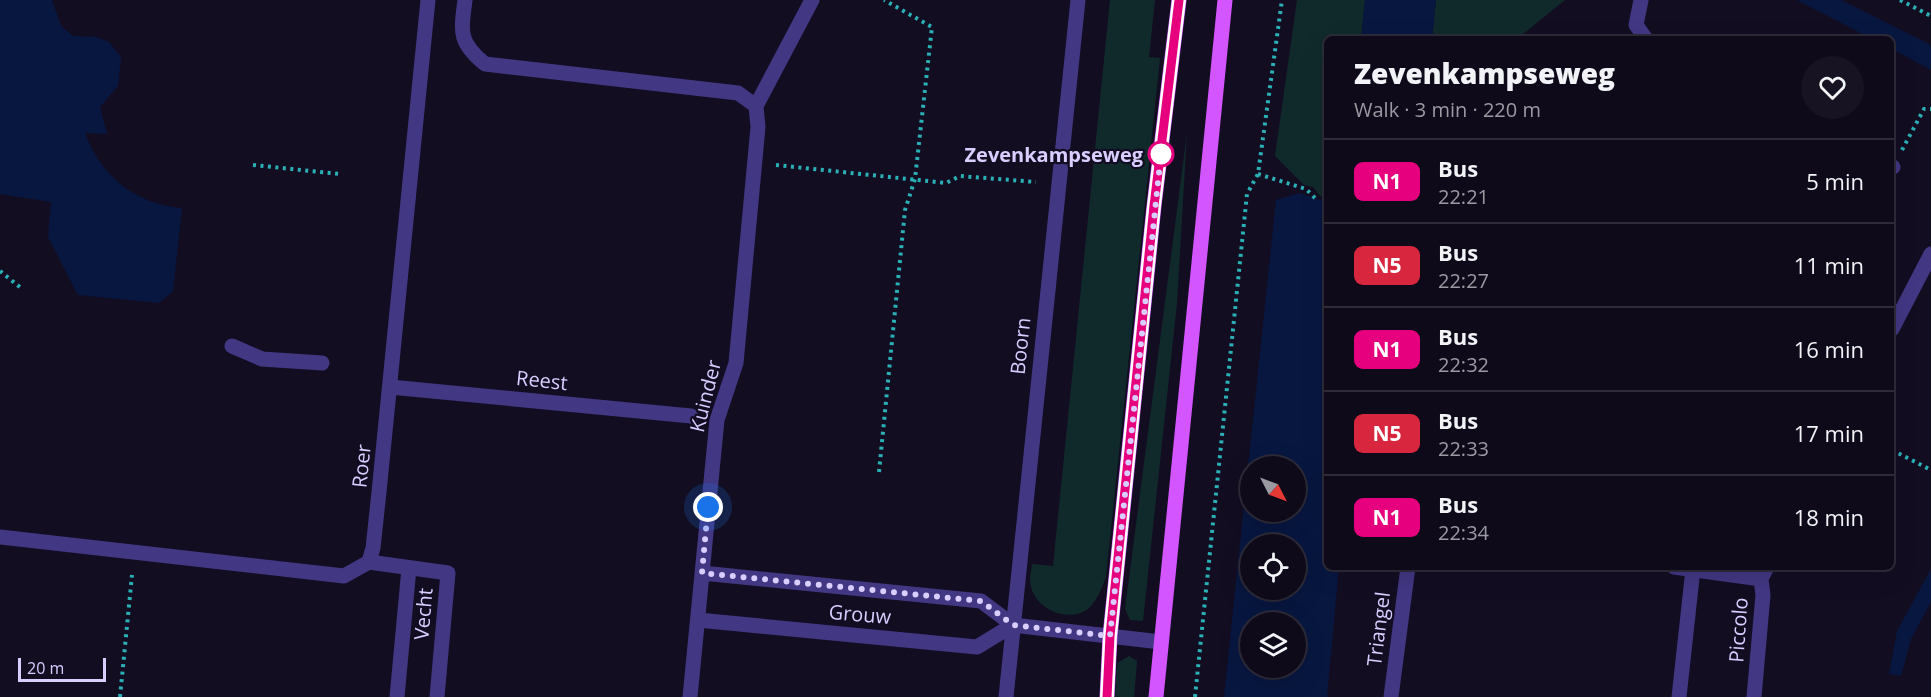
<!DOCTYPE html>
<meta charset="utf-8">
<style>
:root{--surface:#0e0a1a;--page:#171323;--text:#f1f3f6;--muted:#9b9aa2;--line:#2e2b39}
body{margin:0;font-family:"Open Sans",sans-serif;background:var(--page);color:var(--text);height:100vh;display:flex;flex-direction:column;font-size:22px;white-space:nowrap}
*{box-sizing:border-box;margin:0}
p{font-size:20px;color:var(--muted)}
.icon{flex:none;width:33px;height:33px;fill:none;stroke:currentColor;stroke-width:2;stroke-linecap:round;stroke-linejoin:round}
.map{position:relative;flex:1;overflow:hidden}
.details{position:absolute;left:1324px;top:36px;width:570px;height:534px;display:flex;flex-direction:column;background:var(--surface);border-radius:9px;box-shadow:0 6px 24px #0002,0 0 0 2px var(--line)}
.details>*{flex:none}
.badge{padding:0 12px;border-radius:9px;font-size:21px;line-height:39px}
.needle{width:39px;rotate:132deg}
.fabs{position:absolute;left:1240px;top:456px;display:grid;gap:12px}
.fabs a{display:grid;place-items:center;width:66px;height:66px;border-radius:50%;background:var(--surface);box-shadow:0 6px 24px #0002,0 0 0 2px var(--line);font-size:30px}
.scale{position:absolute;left:18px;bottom:15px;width:88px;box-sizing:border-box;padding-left:6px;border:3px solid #d9ceff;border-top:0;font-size:16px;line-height:21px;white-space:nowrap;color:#d9ceff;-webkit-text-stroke:4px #130d22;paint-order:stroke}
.you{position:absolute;width:30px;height:30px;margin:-15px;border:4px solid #fff;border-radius:50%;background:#1a73e8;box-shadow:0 0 0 9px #1a73e833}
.map>.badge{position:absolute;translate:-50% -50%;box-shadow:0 0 0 3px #fff}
.round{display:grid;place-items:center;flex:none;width:63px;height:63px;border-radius:32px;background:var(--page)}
.head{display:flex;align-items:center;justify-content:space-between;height:102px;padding:0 30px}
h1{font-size:28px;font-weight:800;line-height:45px}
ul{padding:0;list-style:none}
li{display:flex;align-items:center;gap:18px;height:84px;padding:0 30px;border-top:2px solid var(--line)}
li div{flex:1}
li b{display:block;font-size:22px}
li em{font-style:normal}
li .badge{min-width:66px;font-weight:700;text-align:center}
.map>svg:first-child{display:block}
.green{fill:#102a2c}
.water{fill:#081740;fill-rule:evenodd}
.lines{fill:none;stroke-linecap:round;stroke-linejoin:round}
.path{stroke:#2bb0b6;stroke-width:4;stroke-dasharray:3 4.5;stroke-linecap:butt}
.minor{stroke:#423783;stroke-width:15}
.major{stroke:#d255ff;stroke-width:15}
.line-casing{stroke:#fff;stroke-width:14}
.line{stroke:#e6007e;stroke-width:9}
.walk{stroke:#d9ceff;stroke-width:6;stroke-dasharray:0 10.8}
.stop-dot{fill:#fff;stroke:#e6007e;stroke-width:3}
.labels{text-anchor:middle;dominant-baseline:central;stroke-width:4.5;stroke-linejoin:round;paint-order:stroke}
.stop-label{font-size:20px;font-weight:bold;fill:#d9ceff;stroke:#130d22;text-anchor:end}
.street-label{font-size:20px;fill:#d9ceff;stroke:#130d22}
</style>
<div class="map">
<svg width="1931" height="697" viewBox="0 0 1931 697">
<rect width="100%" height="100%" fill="#130d22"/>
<path class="green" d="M1110,0h45l-6,57 11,1 -54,519c-4,10 -7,20 -15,29 -18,19 -54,5 -60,-19 -2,-6 0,-16 1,-23l21,2z
M1297,0h68l-4,39h-33v153l-7,5 -8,-10 -9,-2 -29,-29z
M1436,0h129l-48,39h-85z
M1187,133l-10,170 -34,318 -13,-1 -5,-11z
M1129,656l8,5 -3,36h-19l2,-34z"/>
<path class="water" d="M0,0h52l9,26 12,10 23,1 13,5 12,15 -3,29 -18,21 7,27 -22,-1c16,43 50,71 97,75l-9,83 -14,12 -81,-8 -30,-58 3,-35 -51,-8z
M1365,0h71l-4,39h-71z
M1797,0h44l90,45v25l-39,-21v-10h-20z
M1299,193l21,7 7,-7 1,374h11l-12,130h-103l52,-497zM1296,466v46h-45v-46zM1251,544h45v46h-45zM1251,622h45v46h-45z
M1931,569v33l-20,37 -10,37 -12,-2 8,-43z"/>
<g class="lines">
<path class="path" d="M1900,0l31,16
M1902,150l22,-41h7
M253,165l87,9
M776,165l170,18 14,-7 76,6
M1258,174l48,15 11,11
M0,271l21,17
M1892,450l39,20
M879,472l26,-262 10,-31 17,-152 -48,-27
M120,697l12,-122
M1195,697l52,-503 11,-20 24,-174"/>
<path class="minor" d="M465,0c-4,32 -7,42 20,64l253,29 18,13 2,21 -22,236 -19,57 -27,277
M1641,0l-5,25 10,14
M756,106l56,-106
M1892,167h1
M1892,329l39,-75
M232,346l30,13 60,4
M390,387l301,29
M0,537l344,39 25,-14 4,-14 6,-56 49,-492
M369,562l79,11 -11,124
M1674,567l87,12
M698,620l279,27 36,-22 -32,-24 -279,-28
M1013,625l148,17
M397,697l12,-129
M1006,697l72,-697
M1391,697l17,-130
M1679,697l14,-128
M1754,697l9,-102 -2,-16 6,-12"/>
<path class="major" d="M1107,697l3,-61 44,-430 25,-206
M1156,697l69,-697"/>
</g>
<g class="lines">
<defs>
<path id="line" d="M1107,697l3,-61 44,-430 25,-206"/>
</defs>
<use href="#line" class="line-casing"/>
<use href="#line" class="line"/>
<path class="walk" d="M708,507l-6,66 279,28 32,24 97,11 51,-482"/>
</g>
<circle class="stop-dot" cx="1161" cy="154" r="12"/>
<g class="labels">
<g class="stop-label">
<text x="1143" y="154">Zevenkampseweg</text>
</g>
<g class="street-label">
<text transform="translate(1020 346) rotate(-84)">Boorn</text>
<text transform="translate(542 380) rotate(6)">Reest</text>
<text transform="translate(705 396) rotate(-76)">Kuinder</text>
<text transform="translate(361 466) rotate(-84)">Roer</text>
<text transform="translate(423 614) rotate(-85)">Vecht</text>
<text transform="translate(860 614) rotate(5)">Grouw</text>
<text transform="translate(1378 629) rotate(-83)">Triangel</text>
<text transform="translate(1738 630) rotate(-86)">Piccolo</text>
</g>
</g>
</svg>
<div class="fabs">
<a><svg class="needle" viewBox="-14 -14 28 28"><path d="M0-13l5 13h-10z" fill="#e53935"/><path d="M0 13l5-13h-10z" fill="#9b9aa2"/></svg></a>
<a><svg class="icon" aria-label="locate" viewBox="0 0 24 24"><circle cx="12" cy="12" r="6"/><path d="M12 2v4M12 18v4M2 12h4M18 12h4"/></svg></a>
<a><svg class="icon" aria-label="layers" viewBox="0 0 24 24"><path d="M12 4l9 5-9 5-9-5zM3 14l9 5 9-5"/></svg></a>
</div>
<div class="scale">20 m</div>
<div class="you" style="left:708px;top:507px"></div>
<section class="details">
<div class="head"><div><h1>Zevenkampseweg</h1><p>Walk · 3 min · 220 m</p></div><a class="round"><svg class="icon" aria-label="heart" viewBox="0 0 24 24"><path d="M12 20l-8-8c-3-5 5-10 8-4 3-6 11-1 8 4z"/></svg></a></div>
<ul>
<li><span class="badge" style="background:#e6007e;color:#fff">N1</span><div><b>Bus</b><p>22:21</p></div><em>5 min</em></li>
<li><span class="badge" style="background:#d7263d;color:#fff">N5</span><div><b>Bus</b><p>22:27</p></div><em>11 min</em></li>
<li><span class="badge" style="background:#e6007e;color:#fff">N1</span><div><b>Bus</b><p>22:32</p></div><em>16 min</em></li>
<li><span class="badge" style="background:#d7263d;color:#fff">N5</span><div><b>Bus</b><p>22:33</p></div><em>17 min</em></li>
<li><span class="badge" style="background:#e6007e;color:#fff">N1</span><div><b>Bus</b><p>22:34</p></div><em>18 min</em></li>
</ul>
</section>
</div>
